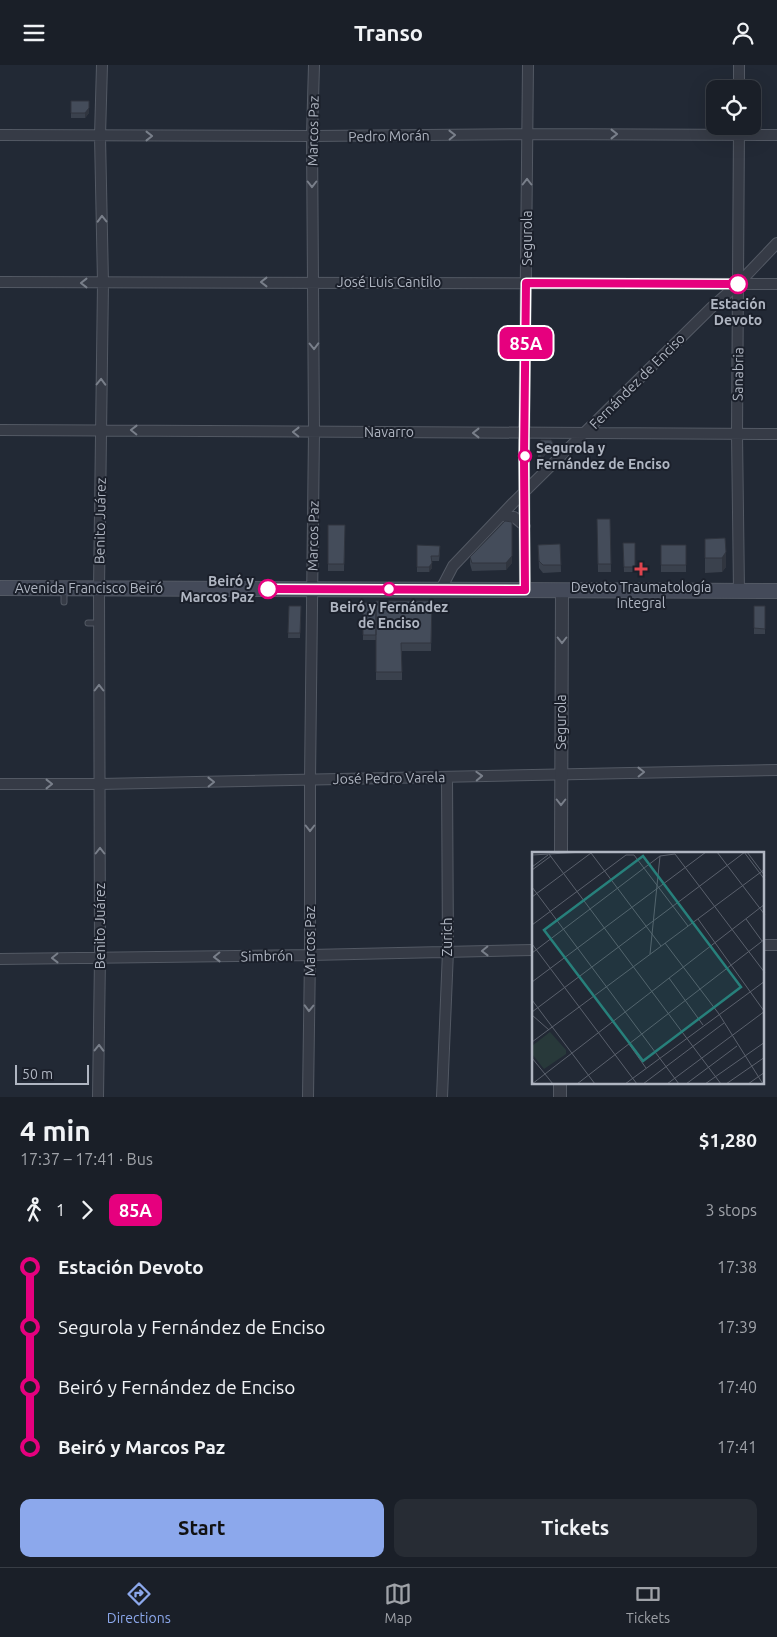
<!DOCTYPE html>
<meta charset="utf-8">
<style>
:root{--surface:#1a1f28;--page:#272c34;--text:#f1f3f6;--muted:#9fa2a8;--line:#383d45;--accent:#8ca8ec}
body{margin:0;font-family:Ubuntu,sans-serif;background:var(--page);color:var(--text);height:100vh;display:flex;flex-direction:column;font-size:19px;white-space:nowrap}
*{box-sizing:border-box;margin:0}
p{font-size:16px;color:var(--muted)}
.icon{flex:none;width:28px;height:28px;fill:none;stroke:currentColor;stroke-width:2;stroke-linecap:round;stroke-linejoin:round}
.map{position:relative;height:1032px;overflow:hidden}
.sheet{display:flex;flex-direction:column;background:var(--surface);flex:1}
.sheet>*{flex:none}
.badge{padding:0 10px;border-radius:8px;font-size:18px;line-height:32px}
.fabs{position:absolute;left:706px;top:15px;display:grid;gap:10px}
.fabs a{display:grid;place-items:center;width:55px;height:55px;border-radius:10px;background:var(--surface);box-shadow:0 5px 20px #0002,0 0 0 1px var(--line);font-size:25px}
.scale{position:absolute;left:15px;bottom:12px;width:74px;box-sizing:border-box;padding-left:5px;border:2px solid #b0b6c2;border-top:0;font-size:14px;line-height:18px;white-space:nowrap;color:#b0b6c2;-webkit-text-stroke:4px #1b202b;paint-order:stroke}
.map>.badge{position:absolute;translate:-50% -50%;box-shadow:0 0 0 2px #fff}
.legs{display:flex;align-items:center;gap:8px;height:55px;padding:0 20px;font-size:16px}
.legs p{margin-inline-start:auto}
.head{display:flex;align-items:center;justify-content:space-between;height:85px;padding:0 20px}
h1{font-size:28px;font-weight:600;line-height:38px}
.cta{display:flex;gap:10px;margin-top:auto;padding:10px 20px}
.cta a{flex:1;height:58px;border-radius:10px;background:var(--accent);color:#111;font-size:20px;font-weight:600;line-height:58px;text-align:center}
.cta a+a{background:var(--page);color:var(--text)}
ul{padding:0 20px;list-style:none}
li{display:flex;align-items:center;gap:18px;height:60px;font-size:19px}
li i{display:grid;place-items:center;width:8px;height:100%;margin:0 6px;background:currentColor}
li i::after{content:'';width:12px;height:12px;margin:-6px;border:4px solid;border-radius:50%;background:var(--surface)}
li p{margin-inline-start:auto}
li:first-child i{background:linear-gradient(#0000 50%,currentColor 0)}
li:last-child i{background:linear-gradient(currentColor 50%,#0000 0)}
header{display:flex;justify-content:space-between;align-items:center;height:65px;padding:0 20px;background:var(--surface);font-size:22px;font-weight:600}
.dock{display:flex;justify-content:space-around;align-items:center;height:70px;border-top:1px solid var(--line);background:var(--surface);font-size:14px;color:var(--muted)}
.dock a{display:grid;justify-items:center;gap:2px}
.dock .active{color:var(--accent)}
.map>svg:first-child{display:block}
.lines{fill:none;stroke-linecap:round;stroke-linejoin:round}
.service-casing{stroke:#535964;stroke-width:7}
.minor-casing{stroke:#535964;stroke-width:12}
.tertiary-casing{stroke:#535964;stroke-width:14}
.secondary-casing{stroke:#535964;stroke-width:16}
.service{stroke:#363b46;stroke-width:5}
.minor{stroke:#363b46;stroke-width:10}
.tertiary{stroke:#363b46;stroke-width:12}
.secondary{stroke:#444a59;stroke-width:14}
.wall{fill:#3a414d}
.shaded-wall{fill:#30353f}
.building{fill:#444c5a;stroke:#30353f}
.oneway{stroke:#797f8a}
.line-1-casing{stroke:#fff;stroke-width:11}
.line-1{stroke:#e6007e;stroke-width:8}
.stop-1-dot{fill:#fff;stroke:#e6007e;stroke-width:2.5}
.health-dot{fill:#e0444e;stroke:#1b202b;stroke-width:2}
.labels{text-anchor:middle;dominant-baseline:central;stroke-width:4;stroke-linejoin:round;paint-order:stroke}
.street-label{font-size:14px;fill:#b0b6c2;stroke:#1b202b}
.stop-label{font-size:14px;font-weight:bold;fill:#b0b6c2;stroke:#1b202b}
.poi-label{font-size:14px;fill:#b0b6c2;stroke:#1b202b}
.inset-road{fill:none;stroke:#5b616d;stroke-width:1}
.view{fill:#27807b;fill-opacity:0.15;stroke:#27807b;stroke-width:2.5}
.inset-edge{fill:none;stroke:#b0b6c2;stroke-width:2.5}
</style>
<header><svg class="icon" aria-label="menu" viewBox="0 0 24 24"><path d="M4 6h16M4 12h16M4 18h16"/></svg>Transo<svg class="icon" aria-label="person" viewBox="0 0 24 24"><circle cx="12" cy="8" r="4"/><path d="M4 21q1-7 8-7t8 7"/></svg></header>
<div class="map">
<svg width="777" height="1032" viewBox="0 0 777 1032">
<rect width="100%" height="100%" fill="#222935"/>
<g class="lines">
<defs>
<path id="service" d="M64,523v14
M88,558h11"/>
<path id="minor" d="M739,0v24
M739,61l-2,308 2,157
M0,70l312,1 215,-2 250,1
M0,217l777,2
M0,365l777,4
M501,451l13,1 11,9
M441,524l12,-23 60,-63 198,-195 27,-24 39,-41
M525,525l-1,-132 4,-393
M0,719h100l677,-14
M763,880h14
M0,894l310,-4 223,-5
M98,1032l2,-139 -1,-370 4,-305 -3,-147 2,-71
M308,1032l2,-142v-175l4,-348 -2,-296 2,-71
M442,1032l6,-146 -1,-174"/>
<path id="tertiary" d="M561,788l1,-262
M560,1032v-14"/>
<path id="secondary" d="M0,523l777,3"/>
</defs>
<use href="#service" class="service-casing"/>
<use href="#minor" class="minor-casing"/>
<use href="#tertiary" class="tertiary-casing"/>
<use href="#secondary" class="secondary-casing"/>
<use href="#service" class="service"/>
<use href="#minor" class="minor"/>
<use href="#tertiary" class="tertiary"/>
<use href="#secondary" class="secondary"/>
</g>
<path class="wall" d="M71,36l18,12 -4,5h-14z
M538,379l15,4 -12,11 -3,-1z
M597,454h13l1,53h-13z
M328,460h17l-1,46h-16z
M725,473l1,29 -4,5 -17,1v-34z
M623,478h12v29h-11z
M560,479l1,28 -18,1 -4,-5 -1,-23z
M417,480l23,6 -1,10h-7v7l-3,4h-12z
M661,480h25v27h-25z
M470,492l42,6 -6,7 -34,1 -2,-7z
M432,536l-1,50h-29v29h-26v-72v32h-13v-37z
M289,541h12l-1,32h-12z
M754,541h11v28h-11z"/>
<path class="shaded-wall" d="M89,43v5l-4,5v-5z
M553,378v5l-12,11v-5z
M726,487v15l-4,5v-14z
M512,491v7l-6,7v-7z
M432,498v5l-3,4v-5z"/>
<path class="building" d="M71,36h18v7l-4,5h-14z
M541,375h10l2,3 -12,11 -3,-1v-9z
M597,454h13l1,45h-13z
M505,456l7,1v34l-6,7h-34l-2,-6z
M328,460h17l-1,39h-16z
M725,473l1,14 -4,6h-17v-19z
M623,478h12v24h-11z
M560,479l1,21h-18l-4,-4 -1,-16z
M417,480l23,1 -1,10h-8l1,7 -3,4h-12z
M661,480h25v20h-25z
M376,536h56l-1,42h-30l1,29h-26z
M363,538h13v32h-13z
M289,541h12l-1,27h-12z
M754,541h11v23l-11,-1z"/>
<defs><path id="oneway-chevron" d="M-2-3.5L2.5 0L-2 3.5" fill="none" stroke-width="1.6" stroke-linecap="round" stroke-linejoin="round" transform="scale(1.25)"/></defs>
<g class="oneway">
<use href="#oneway-chevron" transform="translate(614 69)"/>
<use href="#oneway-chevron" transform="translate(452 70) rotate(-1)"/>
<use href="#oneway-chevron" transform="translate(149 71)"/>
<use href="#oneway-chevron" transform="translate(527 117) rotate(-90)"/>
<use href="#oneway-chevron" transform="translate(312 119) rotate(90)"/>
<use href="#oneway-chevron" transform="translate(102 154) rotate(-91)"/>
<use href="#oneway-chevron" transform="translate(264 217) rotate(180)"/>
<use href="#oneway-chevron" transform="translate(84 218) rotate(-180)"/>
<use href="#oneway-chevron" transform="translate(314 281) rotate(89)"/>
<use href="#oneway-chevron" transform="translate(101 317) rotate(-89)"/>
<use href="#oneway-chevron" transform="translate(134 365) rotate(-179)"/>
<use href="#oneway-chevron" transform="translate(296 367) rotate(-179)"/>
<use href="#oneway-chevron" transform="translate(476 368) rotate(-180)"/>
<use href="#oneway-chevron" transform="translate(562 575) rotate(90)"/>
<use href="#oneway-chevron" transform="translate(99 623) rotate(-90)"/>
<use href="#oneway-chevron" transform="translate(641 707) rotate(-1)"/>
<use href="#oneway-chevron" transform="translate(479 711) rotate(-2)"/>
<use href="#oneway-chevron" transform="translate(211 717) rotate(-1)"/>
<use href="#oneway-chevron" transform="translate(49 719)"/>
<use href="#oneway-chevron" transform="translate(561 737) rotate(90)"/>
<use href="#oneway-chevron" transform="translate(310 763) rotate(90)"/>
<use href="#oneway-chevron" transform="translate(100 786) rotate(-90)"/>
<use href="#oneway-chevron" transform="translate(485 886) rotate(179)"/>
<use href="#oneway-chevron" transform="translate(217 892) rotate(179)"/>
<use href="#oneway-chevron" transform="translate(55 893) rotate(179)"/>
<use href="#oneway-chevron" transform="translate(309 943) rotate(91)"/>
<use href="#oneway-chevron" transform="translate(99 983) rotate(-89)"/>
</g>
<g class="lines">
<defs>
<path id="line-1" d="M268,524l257,1 -1,-132 2,-175 212,1"/>
</defs>
<use href="#line-1" class="line-1-casing"/>
<use href="#line-1" class="line-1"/>
</g>
<g class="stop-1-dot">
<circle cx="738" cy="219" r="9"/>
<circle cx="525" cy="391" r="6"/>
<circle cx="268" cy="524" r="9"/>
<circle cx="389" cy="524" r="6"/>
</g>
<path class="health-dot" d="M638.5 496.5h5v5h5v5h-5v5h-5v-5h-5v-5h5z"/>
<g class="labels">
<g class="street-label">
<text transform="translate(313 66) rotate(-89)">Marcos Paz</text>
<text transform="translate(389 71) rotate(-1)">Pedro Morán</text>
<text transform="translate(527 173) rotate(-90)">Segurola</text>
<text x="389" y="217">José Luis Cantilo</text>
<text transform="translate(738 309) rotate(-89)">Sanabria</text>
<text transform="translate(637 316) rotate(-45)">Fernández de Enciso</text>
<text x="389" y="367">Navarro</text>
<text transform="translate(100 456) rotate(-89)">Benito Juárez</text>
<text transform="translate(313 471) rotate(-89)">Marcos Paz</text>
<text x="89" y="523">Avenida Francisco Beiró</text>
<text transform="translate(561 657) rotate(-90)">Segurola</text>
<text transform="translate(389 713) rotate(-1)">José Pedro Varela</text>
<text transform="translate(100 861) rotate(-90)">Benito Juárez</text>
<text transform="translate(447 872) rotate(-90)">Zurich</text>
<text transform="translate(310 876) rotate(-90)">Marcos Paz</text>
<text transform="translate(267 891) rotate(-1)">Simbrón</text>
</g>
<g class="stop-label">
<text x="738" y="239">Estación<tspan x="738" dy="16">Devoto</tspan></text>
<text x="536" y="383" text-anchor="start">Segurola y<tspan x="536" dy="16">Fernández de Enciso</tspan></text>
<text x="254" y="516" text-anchor="end">Beiró y<tspan x="254" dy="16">Marcos Paz</tspan></text>
<text x="389" y="542">Beiró y Fernández<tspan x="389" dy="16">de Enciso</tspan></text>
</g>
<g class="poi-label">
<text x="641" y="522">Devoto Traumatología<tspan x="641" dy="16">Integral</tspan></text>
</g>
</g>
<g transform="translate(532 787)">
<rect width="232" height="232" fill="#222935"/>
<path d="M18,180l16,18v4l-22,15 -12,-15v-8z" fill="#28393a"/>
<path class="inset-road" d="M185,0l48,63M212,0l21,28M215,0l18,24M59,1l70,93M17,2l172,230M0,3l52,-3M0,15l16,-12M0,18l19,-14M0,35l147,197M0,45l59,-44M166,67l66,92M214,67l16,22M0,73l94,-70h8l54,71M133,91l54,71 44,70M0,92l105,140M0,101l128,-97 15,-2 90,119M118,102l10,-98M137,126l34,47M0,130l174,-130M0,148l63,84M0,160l213,-160M0,163l17,15M0,190l233,-173M97,192l17,24M0,206l21,26M0,232l233,-180M45,232l188,-145M93,232l140,-103M111,232l81,-61M135,232l98,-73M154,232l51,-38M173,232l60,-42M194,232l39,-27M216,232l17,-12"/>
<path class="view" d="M111,4l98,131 -98,74 -99,-131z"/>
<rect width="232" height="232" class="inset-edge"/>
</g>
</svg>
<div class="fabs">
<a><svg class="icon" aria-label="locate" viewBox="0 0 24 24"><circle cx="12" cy="12" r="6"/><path d="M12 2v4M12 18v4M2 12h4M18 12h4"/></svg></a>
</div>
<div class="scale">50 m</div>
<b class="badge" style="left:526px;top:278px;background:#e6007e;color:#fff">85A</b>
</div>
<section class="sheet">
<div class="head"><div><h1>4 min</h1><p>17:37 – 17:41 · Bus</p></div><b>$1,280</b></div>
<div class="legs"><svg class="icon" aria-label="walk" viewBox="0 0 24 24"><circle cx="13" cy="4" r="2"/><path d="M13 8l-2 6 4 7M11 14l-3 7M7 12l3-4h3l4 4"/></svg>1<svg class="icon" aria-label="forward" viewBox="0 0 24 24"><path d="M9 5l7 7-7 7"/></svg><b class="badge" style="background:#e6007e;color:#fff">85A</b><p>3 stops</p></div>
<ul>
<li><i style="color:#e6007e"></i><b>Estación Devoto</b><p>17:38</p></li>
<li><i style="color:#e6007e"></i><span>Segurola y Fernández de Enciso</span><p>17:39</p></li>
<li><i style="color:#e6007e"></i><span>Beiró y Fernández de Enciso</span><p>17:40</p></li>
<li><i style="color:#e6007e"></i><b>Beiró y Marcos Paz</b><p>17:41</p></li>
</ul>
<div class="cta"><a>Start</a><a>Tickets</a></div>
</section>
<nav class="dock">
<a class="active"><svg class="icon" aria-label="directions" viewBox="0 0 24 24"><path d="M12 3l9 9-9 9-9-9zM9 14v-3h6M13 9l2 2-2 2"/></svg>Directions</a>
<a><svg class="icon" aria-label="map" viewBox="0 0 24 24"><path d="M3 6l6-2 6 2 6-2v14l-6 2-6-2-6 2zM9 4v14M15 6v14"/></svg>Map</a>
<a><svg class="icon" aria-label="tickets" viewBox="0 0 24 24"><path d="M3 7h18v10H3zM15 7v10"/></svg>Tickets</a>
</nav>
